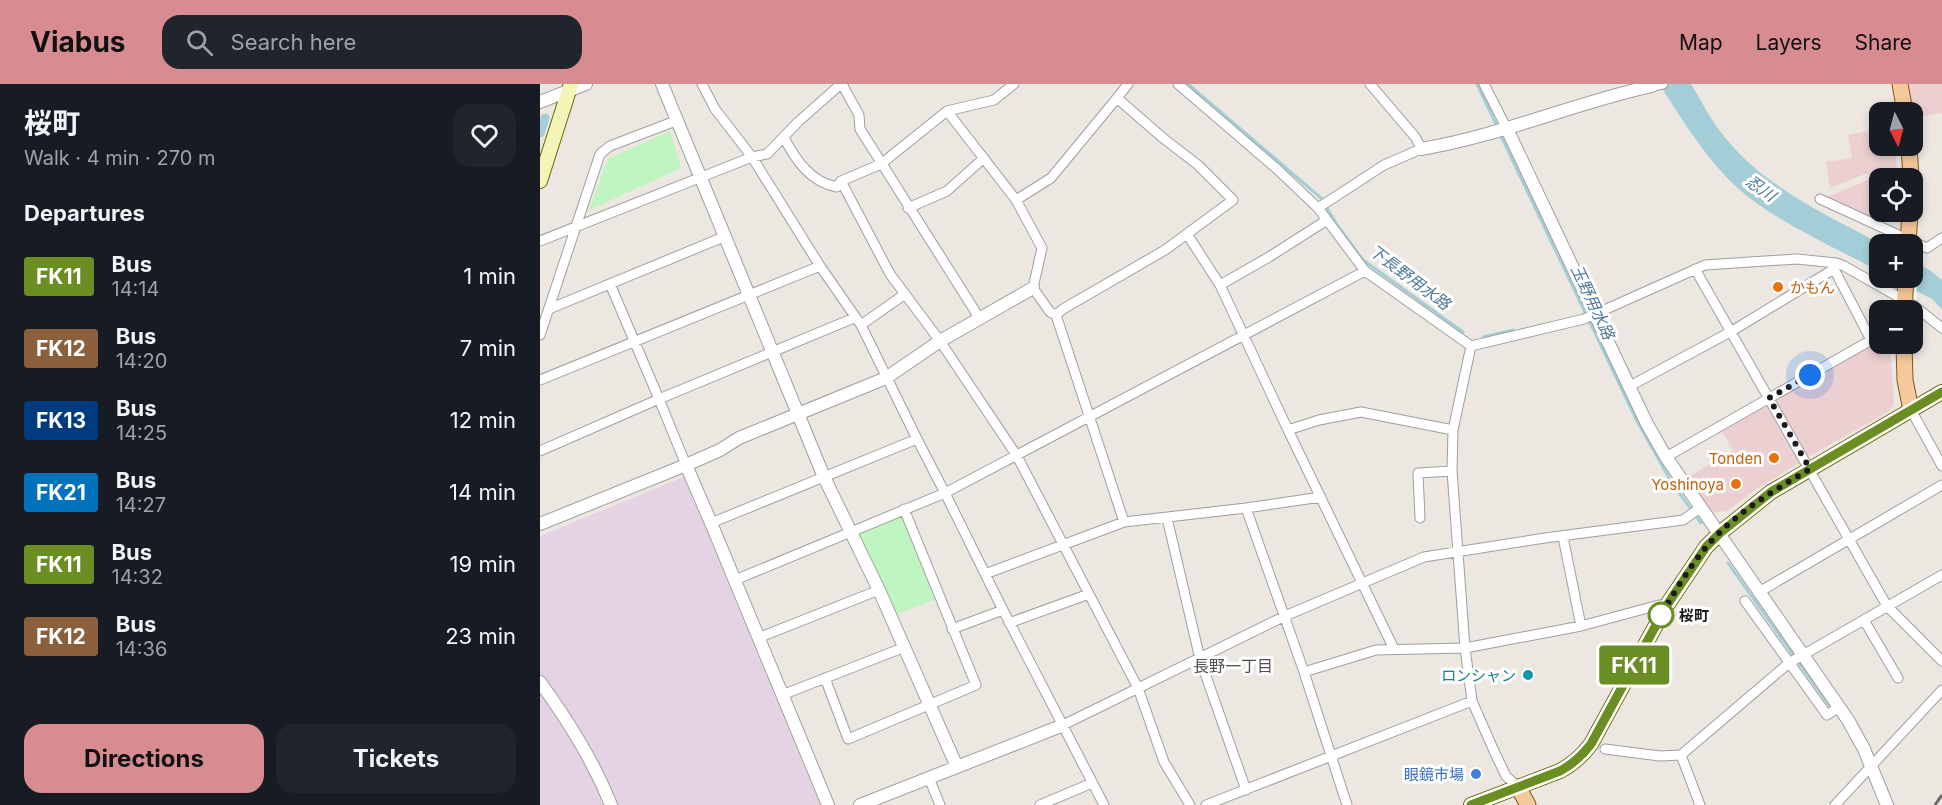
<!DOCTYPE html>
<meta charset="utf-8">
<style>
:root{--surface:#171b24;--page:#20242c;--text:#f1f3f6;--muted:#9ea1a6;--accent:#d78c92}
body{margin:0;font-family:Inter,"Noto Sans JP",sans-serif;background:var(--page);color:var(--text);height:100vh;display:flex;flex-direction:column;font-size:22px;white-space:nowrap}
*{box-sizing:border-box;margin:0}
p{font-size:20px;color:var(--muted)}
.icon{flex:none;width:33px;height:33px;fill:none;stroke:currentColor;stroke-width:2;stroke-linecap:round;stroke-linejoin:round}
.map{position:relative;flex:1;overflow:hidden}
.details{display:flex;flex-direction:column;background:var(--surface);width:540px}
.details>*{flex:none}
.badge{padding:0 12px;border-radius:4px;font-size:21px;line-height:39px}
.needle{width:39px;rotate:174deg}
.fabs{position:absolute;left:1329px;top:18px;display:grid;gap:12px}
.fabs a{display:grid;place-items:center;width:54px;height:54px;border-radius:12px;background:var(--surface);box-shadow:0 3px 9px #0003;font-size:30px}
.you{position:absolute;width:30px;height:30px;margin:-15px;border:4px solid #fff;border-radius:50%;background:#1a73e8;box-shadow:0 0 0 9px #1a73e833}
.map>.badge{position:absolute;translate:-50% -50%;box-shadow:0 0 0 3px #fff}
h2{padding:0 24px;font-size:22px;line-height:54px}
.round{display:grid;place-items:center;flex:none;width:63px;height:63px;border-radius:18px;background:var(--page)}
.headline{display:flex;align-items:center;justify-content:space-between;height:102px;padding:0 24px}
h1{font-size:28px;font-weight:700;line-height:45px}
.primary-button{display:flex;gap:12px;margin-top:auto;padding:12px 24px}
.primary-button a{flex:1;height:69px;border-radius:18px;background:var(--accent);color:#111;font-size:24px;font-weight:700;line-height:69px;text-align:center}
.primary-button a+a{background:var(--page);color:var(--text)}
ul{padding:0;list-style:none}
li{display:flex;align-items:center;gap:18px;height:72px;padding:0 24px}
li div{flex:1}
li b{display:block;font-size:22px}
li em{font-style:normal}
li .badge{min-width:66px;font-weight:700;text-align:center}
header{display:flex;align-items:center;gap:36px;box-sizing:border-box;height:84px;padding:0 30px;background:var(--accent);color:#111}
header strong{font-size:28px}
nav{display:flex;gap:33px;margin-inline-start:auto;font-size:21px}
.search{width:420px;height:54px;background:var(--page);display:flex;align-items:center;gap:15px;box-sizing:border-box;padding:0 21px;border-radius:18px;color:var(--muted);font-size:22px}
main{display:flex;flex:1;min-height:0}
.map>svg:first-child{display:block}
.commercial{fill:#ecd0d1}
.industrial{fill:#e4d3e2}
.park{fill:#bff5c0}
.water{fill:#a3ced7}
.pier{fill:#fff}
.lines{fill:none;stroke-linecap:round;stroke-linejoin:round}
.stream{stroke:#a3ced7;stroke-width:3}
.canal{stroke:#a3ced7;stroke-width:9}
.minor-casing{stroke:#9f9f9f;stroke-width:11}
.tertiary-casing{stroke:#9f9f9f;stroke-width:14}
.secondary-casing{stroke:#63680b;stroke-width:16}
.primary-casing{stroke:#88560a;stroke-width:17}
.minor{stroke:#fff;stroke-width:9}
.tertiary{stroke:#fff;stroke-width:12}
.secondary{stroke:#f4f4b6;stroke-width:14}
.primary{stroke:#f5c99c;stroke-width:15}
.rail{stroke:#696969;stroke-width:3;stroke-dasharray:12 12;stroke-linecap:butt}
.line-casing{stroke:#fff;stroke-width:14}
.line{stroke:#6b8e23;stroke-width:9}
.walk{stroke:#1b1b1b;stroke-width:6;stroke-dasharray:0 10.8}
.food-dot{fill:#e8710a;stroke:#fff;stroke-width:2}
.stop-dot{fill:#fff;stroke:#6b8e23;stroke-width:3}
.culture-dot{fill:#0f9aa8;stroke:#fff;stroke-width:2}
.shop-dot{fill:#3f7fe0;stroke:#fff;stroke-width:2}
.labels{text-anchor:middle;dominant-baseline:central;stroke-width:6;stroke-linejoin:round;paint-order:stroke}
.food-label{font-size:15px;fill:#c56008;stroke:#fff;text-anchor:end}
.stop-label{font-size:15px;font-weight:bold;fill:#1b1b1b;stroke:#fff;text-anchor:start}
.culture-label{font-size:15px;fill:#0d838f;stroke:#fff;text-anchor:end}
.shop-label{font-size:15px;fill:#366cbe;stroke:#fff;text-anchor:end}
.water-label{font-size:16px;font-style:italic;fill:#4c799c;stroke:#fff}
.neighbourhood-label{font-size:16px;fill:#4e4e4e;stroke:#fff}
</style>
<header>
<strong>Viabus</strong>
<div class="search"><svg class="icon" aria-label="search" viewBox="0 0 24 24"><circle cx="10" cy="10" r="6"/><path d="M15 15l6 6"/></svg>Search here</div>
<nav><a>Map</a><a>Layers</a><a>Share</a></nav>
</header>
<main>
<section class="details">
<div class="headline"><div><h1>桜町</h1><p>Walk · 4 min · 270 m</p></div><a class="round"><svg class="icon" aria-label="heart" viewBox="0 0 24 24"><path d="M12 20l-8-8c-3-5 5-10 8-4 3-6 11-1 8 4z"/></svg></a></div>
<h2>Departures</h2>
<ul>
<li><span class="badge" style="background:#6b8e23;color:#fff">FK11</span><div><b>Bus</b><p>14:14</p></div><em>1 min</em></li>
<li><span class="badge" style="background:#8b5e3c;color:#fff">FK12</span><div><b>Bus</b><p>14:20</p></div><em>7 min</em></li>
<li><span class="badge" style="background:#003b80;color:#fff">FK13</span><div><b>Bus</b><p>14:25</p></div><em>12 min</em></li>
<li><span class="badge" style="background:#0072bc;color:#fff">FK21</span><div><b>Bus</b><p>14:27</p></div><em>14 min</em></li>
<li><span class="badge" style="background:#6b8e23;color:#fff">FK11</span><div><b>Bus</b><p>14:32</p></div><em>19 min</em></li>
<li><span class="badge" style="background:#8b5e3c;color:#fff">FK12</span><div><b>Bus</b><p>14:36</p></div><em>23 min</em></li>
</ul>
<div class="primary-button"><a>Directions</a><a>Tickets</a></div>
</section>
<div class="map">
<svg width="1402" height="721" viewBox="0 0 1402 721">
<rect width="100%" height="100%" fill="#ece7e1"/>
<path class="commercial" d="M1367,0h35v29l-26,4 -3,-2z
M1339,45l1,17h16l1,28h-32l-35,14 -4,-26 26,-4 -4,-23z
M1328,96h11l1,32h17l-1,9 -35,-6 -36,-17z
M1339,257l1,3h10l4,60 -6,8 -80,45 -32,-55 1,-3z
M1228,320l33,58 -46,28 -28,21 -17,2 -23,-35 46,-28 -11,-19z"/>
<path class="industrial" d="M144,393l136,328h-280v-269z"/>
<path class="park" d="M130,47l11,37 -92,42 19,-51z
M362,431l34,84 -38,15 -40,-80z"/>
<path class="water" d="M1119,0h32c10,16 18,33 29,47 40,54 103,82 161,113l-2,27c-40,-21 -87,-42 -124,-69 -42,-30 -68,-76 -96,-118z
M1373,177l18,10 11,9v29l-10,-10 -41,-21h21z"/>
<path class="pier" d="M1373,164l6,4 -3,50 -24,-14v-10h20z"/>
<g class="lines">
<path class="stream" d="M648,0l133,114
M937,0l21,44
M960,50l137,287 35,62 29,40
M787,124l10,17 26,35 100,72
M943,253l30,-7
M1188,479l101,142"/>
<path class="canal" d="M0,49l5,-15"/>
<defs>
<path id="minor" d="M162,0l13,25 37,48 68,109 41,59 56,114
M302,0l17,31 1,14 120,190
M638,0l99,85 41,39 47,63 106,75 113,-27 121,-54 92,-6 39,4 8,3 69,39 29,23
M944,0l23,45
M1112,2l11,-2
M407,27l47,-11 20,-16
M244,54c12,22 26,44 53,49l4,-6 40,-17 66,-53 69,89 35,-22 66,-80
M301,97l49,93 50,67 77,115 121,232 26,74 26,43
M1280,115l107,49 15,-10
M476,116l26,48 -9,40 17,24 6,3 7,-6 102,-59 68,-50 -35,-35 -35,-27 -46,-40 11,-14
M368,124l39,-17 37,-33
M778,124l66,-43 37,-16 -5,-11 -46,-54
M647,150l33,51 49,-28 58,-37
M0,157l212,-84 15,-3 31,-32 43,-38
M1155,185l192,337 55,55
M1294,185l37,71
M680,201l68,145 31,-10 42,-8 92,18
M9,225l177,-73
M516,231l68,207
M321,241l44,-31
M0,251l60,-181 10,-8 68,-26
M931,262l-18,84 -1,41 13,177 7,53 22,50 12,25 12,11
M0,296l280,-114
M1090,302l102,-55 102,-62 2,-6
M1371,326l31,56
M748,346l106,219
M0,367l119,-52 -49,-115
M1126,373l214,-122
M146,381l-27,-66 195,-81
M706,424l58,164 43,133
M627,434l33,141 46,131
M880,434l-2,-45 34,-2
M171,439l206,-84 28,54 -210,87
M1023,453l18,89
M445,490l139,-52 122,-14 75,-11
M1219,508l183,-107
M1205,517l82,114 12,-8
M463,526l101,195
M1324,536l34,58
M469,539l80,-29
M412,545l51,-19 -58,-117 420,-222
M218,554l121,-48
M764,588l72,-22 89,-2 116,-22 78,-21h8
M285,594l23,61 128,-54 -72,-176
M242,611l123,-48
M521,642l224,-110 139,-59 121,-19 138,-18 17,-12
M1065,665l55,7 21,-1 108,-92 153,-88
M1141,671l19,50
M389,694l11,27
M500,721l52,-22
M666,721l266,-104
M1295,721l107,-115"/>
<path id="tertiary" d="M122,0l162,393 55,113 78,177
M0,18l46,-18
M967,45l140,295 19,33 182,263 16,29 23,56
M881,65c79,-13 153,-46 231,-63
M146,381l25,58 117,282
M0,440l146,-59 34,-15 19,-12 147,-60 54,-37 93,-53
M0,598c28,39 53,78 71,123
M320,721l201,-79"/>
<path id="secondary" d="M0,97l31,-97
M931,721l89,-34c13,-7 22,-15 31,-27l76,-139 39,-58 14,-14 51,-41 171,-100"/>
<path id="primary" d="M1360,0l5,28
M1369,62l2,32
M1368,160l2,-32
M1364,226l2,-32
M1364,260l1,36 6,30
M978,703l10,18"/>
</defs>
<use href="#minor" class="minor-casing"/>
<use href="#tertiary" class="tertiary-casing"/>
<use href="#secondary" class="secondary-casing"/>
<use href="#primary" class="primary-casing"/>
<use href="#minor" class="minor"/>
<use href="#tertiary" class="tertiary"/>
<use href="#secondary" class="secondary"/>
<use href="#primary" class="primary"/>
<path class="rail" d="M1395,721l7,-10"/>
</g>
<g class="lines">
<defs>
<path id="line" d="M931,721l89,-34c13,-7 22,-15 31,-27l76,-139 39,-58 14,-14 51,-41 171,-100"/>
</defs>
<use href="#line" class="line-casing"/>
<use href="#line" class="line"/>
<path class="walk" d="M1121,531l-4,8c14,-26 31,-54 50,-77 28,-33 66,-55 103,-77l-41,-71 41,-23"/>
</g>
<g class="food-dot">
<circle cx="1238" cy="203" r="6"/>
<circle cx="1234" cy="374" r="6"/>
<circle cx="1196" cy="400" r="6"/>
</g>
<circle class="stop-dot" cx="1121" cy="531" r="12"/>
<circle class="culture-dot" cx="988" cy="591" r="6"/>
<circle class="shop-dot" cx="936" cy="690" r="6"/>
<g class="labels">
<g class="food-label">
<text x="1250" y="203" text-anchor="start">かもん</text>
<text x="1222" y="374">Tonden</text>
<text x="1184" y="400">Yoshinoya</text>
</g>
<g class="stop-label">
<text x="1139" y="531">桜町</text>
</g>
<g class="culture-label">
<text x="976" y="591">ロンシャン</text>
</g>
<g class="shop-label">
<text x="924" y="690">眼鏡市場</text>
</g>
<g class="water-label">
<text transform="translate(1221 104) rotate(35)">忍川</text>
<text transform="translate(870 193) rotate(37)">下長野用水路</text>
<text transform="translate(1053 218) rotate(65)">玉野用水路</text>
</g>
<g class="neighbourhood-label">
<text x="693" y="582">長野一丁目</text>
</g>
</g>
</svg>
<div class="fabs">
<a><svg class="needle" viewBox="-14 -14 28 28"><path d="M0-13l5 13h-10z" fill="#e53935"/><path d="M0 13l5-13h-10z" fill="#9ea1a6"/></svg></a>
<a><svg class="icon" aria-label="locate" viewBox="0 0 24 24"><circle cx="12" cy="12" r="6"/><path d="M12 2v4M12 18v4M2 12h4M18 12h4"/></svg></a>
<a>+</a>
<a>−</a>
</div>
<div class="you" style="left:1270px;top:291px"></div>
<b class="badge" style="left:1094px;top:581px;background:#6b8e23;color:#fff">FK11</b>
</div>
</main>
